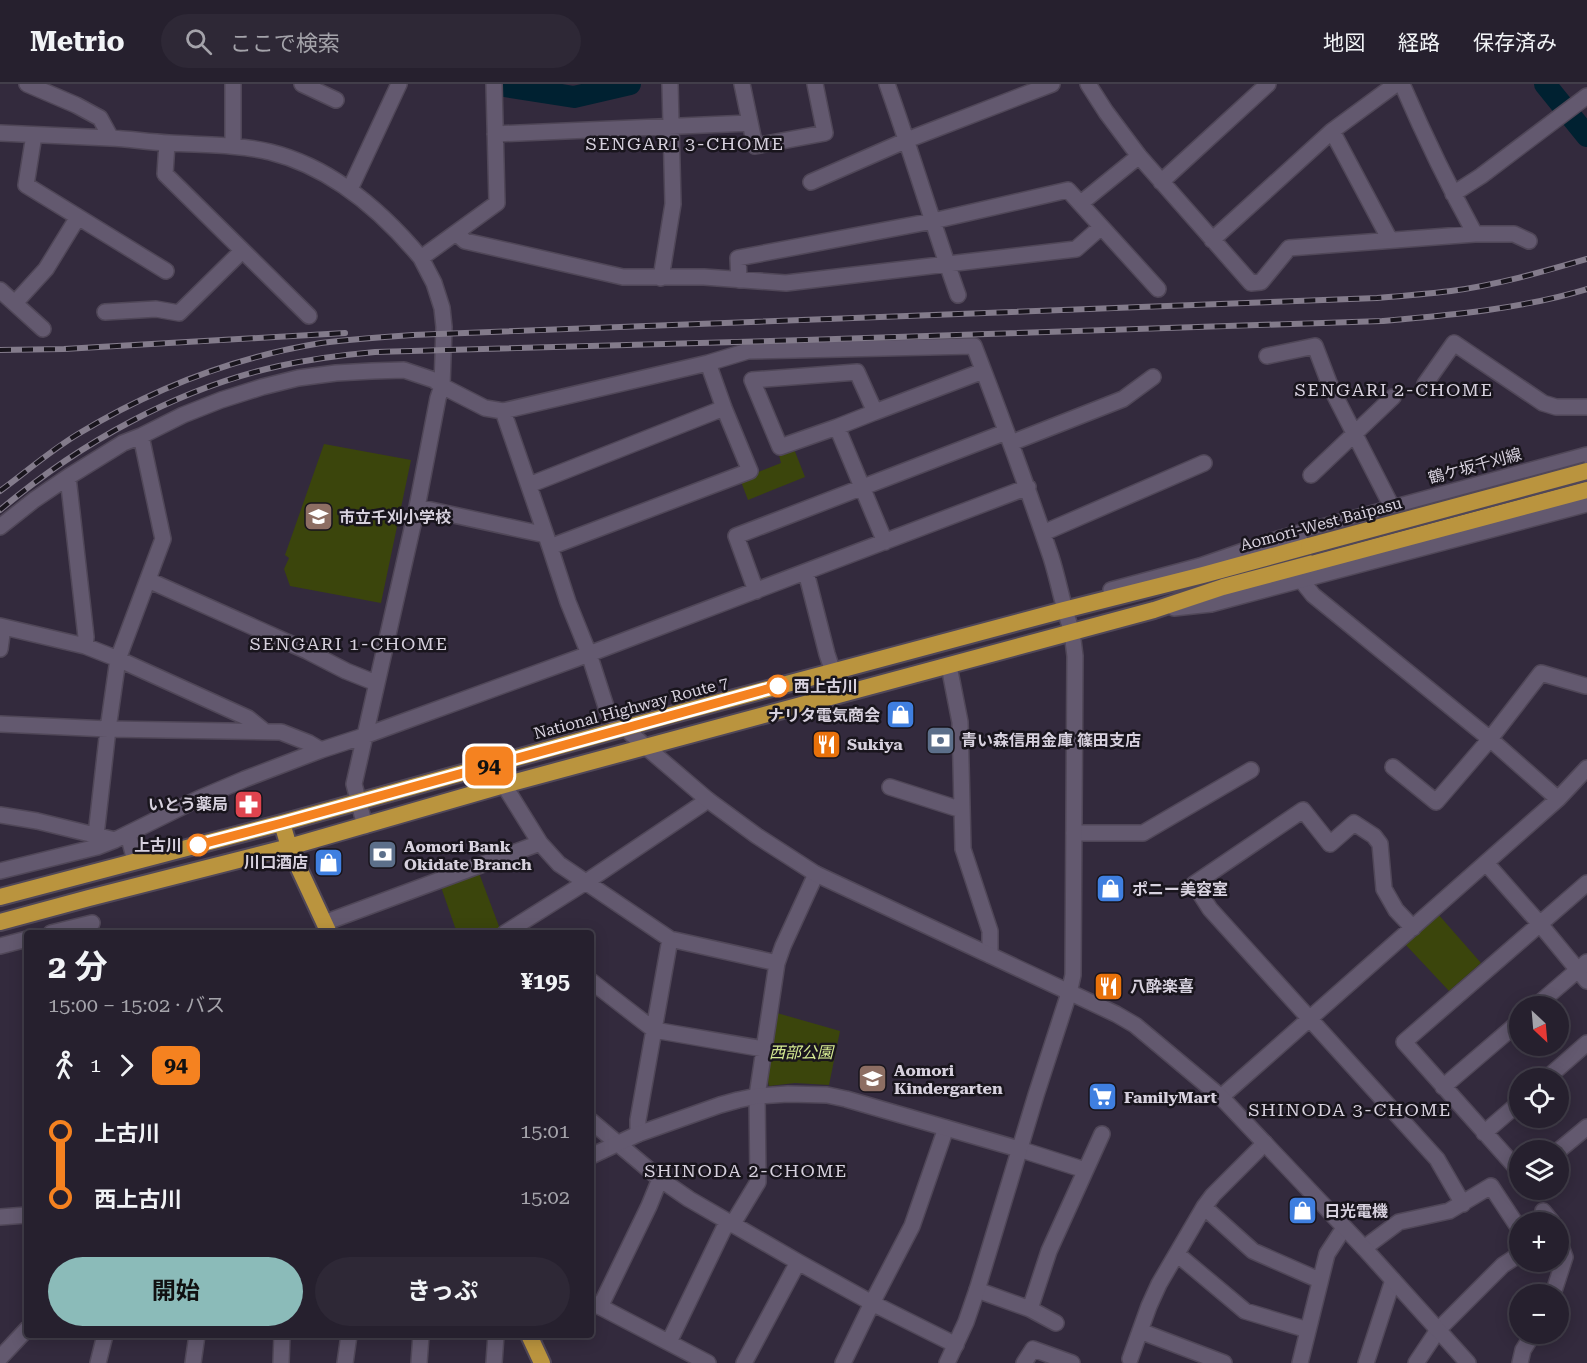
<!DOCTYPE html>
<html lang="ja">
<meta charset="utf-8">
<style>
:root{--surface:#26202e;--page:#2e2836;--text:#f1f3f6;--muted:#a4a3aa;--line:#423e4a;--accent:#8bbbb9}
body{margin:0;font-family:"Roboto Serif","Noto Sans JP",serif;background:var(--page);color:var(--text);height:100vh;display:flex;flex-direction:column;font-size:22px;white-space:nowrap}
*{box-sizing:border-box;margin:0}
p{font-size:20px;color:var(--muted)}
.icon{flex:none;width:33px;height:33px;fill:none;stroke:currentColor;stroke-width:2;stroke-linecap:round;stroke-linejoin:round}
.map{position:relative;flex:1;overflow:hidden}
.panel{position:absolute;left:24px;top:846px;width:570px;height:408px;display:flex;flex-direction:column;background:var(--surface);border-radius:6px;box-shadow:0 3px 15px #0003,0 0 0 2px var(--line)}
.panel>*{flex:none}
.badge{padding:0 12px;border-radius:9px;font-size:21px;line-height:39px}
.needle{width:39px;rotate:154deg}
.controls{position:absolute;left:1509px;top:912px;display:grid;gap:12px}
.controls a{display:grid;place-items:center;width:60px;height:60px;border-radius:50%;background:var(--surface);box-shadow:0 3px 15px #0003,0 0 0 2px var(--line);font-size:30px}
.map>.badge{position:absolute;translate:-50% -50%;box-shadow:0 0 0 3px #fff}
.legs{display:flex;align-items:center;gap:9px;height:66px;padding:0 24px;font-size:20px}
.legs p{margin-inline-start:auto}
.headline{display:flex;align-items:center;justify-content:space-between;height:102px;padding:0 24px}
h1{font-size:33px;font-weight:700;line-height:45px}
.button{display:flex;gap:12px;margin-top:auto;padding:12px 24px}
.button a{flex:1;height:69px;border-radius:36px;background:var(--accent);color:#111;font-size:24px;font-weight:700;line-height:69px;text-align:center}
.button a+a{background:var(--page);color:var(--text)}
ul{padding:0 24px;list-style:none}
li{display:flex;align-items:center;gap:21px;height:66px;font-size:22px}
li i{display:grid;place-items:center;width:9px;height:100%;margin:0 8px;background:currentColor}
li i::after{content:'';width:15px;height:15px;margin:-8px;border:4px solid;border-radius:50%;background:var(--surface)}
li p{margin-inline-start:auto}
li:first-child i{background:linear-gradient(#0000 50%,currentColor 0)}
li:last-child i{background:linear-gradient(currentColor 50%,#0000 0)}
header{display:flex;align-items:center;gap:36px;box-sizing:border-box;height:84px;padding:0 30px;background:var(--surface);border-bottom:2px solid var(--line)}
header strong{font-size:28px}
nav{display:flex;gap:33px;margin-inline-start:auto;font-size:21px}
.search{width:420px;height:54px;background:var(--page);display:flex;align-items:center;gap:15px;box-sizing:border-box;padding:0 21px;border-radius:33px;color:var(--muted);font-size:22px}
.map>svg:first-child{display:block}
.green{fill:#3b450c}
.lines{fill:none;stroke-linecap:round;stroke-linejoin:round}
.river{stroke:#002131;stroke-width:22}
.minor-casing{stroke:#504758;stroke-width:18}
.tertiary-casing{stroke:#504758;stroke-width:18}
.secondary-casing{stroke:#504758;stroke-width:18}
.trunk-casing{stroke:#504758;stroke-width:20}
.minor{stroke:#63596f;stroke-width:15}
.tertiary{stroke:#63596f;stroke-width:15}
.secondary{stroke:#63596f;stroke-width:15}
.trunk{stroke:#ba943e;stroke-width:16}
.rail-casing{stroke:#837b8b;stroke-width:6}
.rail{stroke:#19151d;stroke-width:4;stroke-dasharray:11;stroke-linecap:butt}
.trunk-bridge-casing{stroke:#504758;stroke-width:20;stroke-linecap:butt}
.trunk-bridge{stroke:#ba943e;stroke-width:16}
.line-1-casing{stroke:#fff;stroke-width:14}
.line-1{stroke:#f58220;stroke-width:9}
.stop-1-dot{fill:#fff;stroke:#f58220;stroke-width:3}
.labels{text-anchor:middle;dominant-baseline:central;stroke-width:5;stroke-linejoin:round;paint-order:stroke}
.street-label{font-size:16px;fill:#d7d1de;stroke:#19151d}
.poi-label{font-size:16px;font-weight:bold;fill:#d7d1de;stroke:#19151d;text-anchor:start}
.stop-label{font-size:16px;font-weight:bold;fill:#d7d1de;stroke:#19151d;text-anchor:start}
.park-label{font-size:16px;font-style:italic;fill:#d4e991;stroke:#19151d}
.neighbourhood-label{font-size:18px;letter-spacing:1.5px;fill:#d7d1de;stroke:#19151d}
</style>
<header>
<strong>Metrio</strong>
<div class="search"><svg class="icon" aria-label="search" viewBox="0 0 24 24"><circle cx="10" cy="10" r="6"/><path d="M15 15l6 6"/></svg>ここで検索</div>
<nav><a>地図</a><a>経路</a><a>保存済み</a></nav>
</header>
<div class="map">
<svg width="1587" height="1279" viewBox="0 0 1587 1279">
<rect width="100%" height="100%" fill="#332a3d"/>
<path class="green" d="M324,360l87,16 -30,143 -91,-17 -6,-17 5,-11 -4,-3z
M794,365l11,28 -57,23 -8,-21 41,-16 -2,-8z
M479,789l21,56 -7,4h-36l-16,-46z
M1438,830l43,49 -32,28 -44,-47z
M777,929l63,18 -11,54 -34,-2 -26,3 -2,-9z"/>
<g class="lines">
<path class="river" d="M1545,0l42,52
M504,2l70,11 56,-13"/>
<defs>
<path id="minor" d="M27,0l49,21 24,13 11,20
M233,0v62
M302,0l34,16
M742,0l13,62 70,-13 -10,-49
M887,0c25,70 46,141 71,211
M1088,0l18,28 33,44 112,127 10,-1 28,-34 186,-14h39l15,7
M1402,0c22,51 46,101 73,150
M1332,47l58,109
M0,49c37,2 73,3 110,5 20,1 39,4 59,5 34,2 68,1 101,9 61,15 111,58 151,106l76,-55 -3,-119
M495,50l255,-11
M34,51l-8,50 140,86
M167,59l-2,31 144,142
M811,98l96,-42 145,-56
M1161,98l107,-98
M350,105l49,-105
M1453,110l28,-18 106,-80
M1081,119l58,-47
M456,149l9,8 158,36h81l82,6 290,-34 25,-22
M1212,156l120,-109 64,-47
M661,194l12,-74 -3,-120
M739,196l-1,-22 195,-37 135,-31 90,99
M0,206l43,39
M15,219l31,-34 32,-52
M105,228l51,-3 23,4 63,-62
M1267,272l48,-10 16,42 61,119
M1425,300l29,-41 89,60 13,4h31
M503,327l205,-48 40,-12 226,-5c27,70 53,140 77,211 8,25 12,51 21,75
M875,328l108,-41
M837,343l38,-15 -18,-40 -105,8 28,67 57,-20 48,115
M141,352l42,-21 38,-15 41,-13 36,-9 38,-5 36,-2 32,-1 30,10 8,6 43,22 18,3 47,136 18,55 21,52 19,59 38,34
M1011,359l112,-44 30,-22
M1311,391l82,-78
M68,393l55,-34 18,-7 22,103 -45,120 -10,70 -12,106
M529,401l195,-77
M417,423l129,28
M0,443l34,-27 34,-23 18,160 -1,9
M1043,449l161,-70
M550,463l200,-76 -26,-63 -16,-45
M806,488l21,82 6,18
M148,496l159,71 39,20 30,12
M1301,496l12,15 177,144 68,60
M756,507l-20,-55 270,-104
M0,542l85,20 33,13 130,59 15,12
M0,565l3,-22
M949,582l11,56 3,127 27,82v24
M0,640l108,5 173,3 28,11 12,7
M1393,683l43,35 54,-63 51,-66 45,13
M504,701l36,58 19,21 111,75 107,24
M890,703l72,23
M0,731l37,6 78,19 83,-41 47,-20 76,-29 43,-14 225,-82 439,-167
M365,742l-11,-42 63,-277 21,-109 4,-12 2,-59 -2,-19 -8,-25 -13,-25
M1074,749h69l108,-63
M128,750l7,27
M1486,779l53,60 48,58
M0,787l97,-24 18,-7
M324,839l216,-80
M1413,844l-17,-18 -12,-21 -4,-45 -6,-8 -20,-13 -24,21 -27,-34 -109,74 16,25 227,250 26,45
M51,849l41,-10
M505,849l81,-51 122,-82
M0,862l27,-7
M591,897l63,49 110,19
M1536,922l51,-44
M1547,994l40,-35
M1443,1003l77,-66
M1221,1013l337,-298 29,-31
M591,1037l69,58 29,20 109,63 74,41 84,42
M1484,1049l36,-31
M638,1050v-14l32,-181
M1019,1065l66,21
M1558,1067l29,-24
M1520,1088l-116,-130 183,-159
M1204,1123l49,44 66,29
M1543,1127l9,11
M732,1141l26,-43 -1,-86 20,-133 6,-17 33,-72
M1364,1164l35,-26 50,-11 42,-25 29,44
M1177,1170l68,57 63,19
M977,1206l53,19 26,14
M1553,1210l12,-37 -7,-19
M591,1218l117,61
M600,1223l49,-101 11,-27
M1030,1225l19,-58 53,-117
M1140,1247l84,32
M669,1258l58,-120
M0,1274l27,-29
M1130,1275l19,-53 10,-22 45,-77 9,-12 52,-52
M98,1279l7,-28
M193,1279l4,-28
M281,1279l1,-28
M345,1279l4,-28
M419,1279l2,-28
M494,1279l2,-28
M744,1279l54,-101
M843,1279l29,-60 40,-77 34,-98
M1024,1279l9,-14 39,14
M1300,1279l27,-109 17,-26
M1366,1279l27,-83
M1416,1279l22,-33 65,-65 17,-11
M1520,1279l3,-13 10,-16"/>
<path id="tertiary" d="M646,663l62,53 49,36 59,38 300,140 19,11 86,72 143,151 104,115
M591,1072l47,-22 82,-29 18,-5 19,-4 31,-2 39,1 19,4 173,50
M0,1133l27,-2
M947,1279l19,-41 11,-32 59,-195 33,-102 4,-18 2,-319 -3,-24"/>
<path id="secondary" d="M1111,506l89,-24 78,-27 309,-84
M1174,524l37,-4 376,-100"/>
<path id="trunk" d="M282,739l7,24 40,86
M0,813l282,-74 400,-111 382,-102 139,-35 106,-29
M0,838l89,-24 200,-51 215,-62 650,-175 69,-23 364,-97
M529,1251l13,28"/>
</defs>
<use href="#minor" class="minor-casing"/>
<use href="#tertiary" class="tertiary-casing"/>
<use href="#secondary" class="secondary-casing"/>
<use href="#trunk" class="trunk-casing"/>
<use href="#minor" class="minor"/>
<use href="#tertiary" class="tertiary"/>
<use href="#secondary" class="secondary"/>
<use href="#trunk" class="trunk"/>
<defs>
<path id="rail" d="M0,266l64,-1 281,-16
M0,407c26,-19 50,-40 78,-57 74,-45 158,-77 243,-91 31,-4 61,-6 92,-8l964,-37c25,-2 49,-4 74,-7 46,-6 91,-19 136,-32
M0,426c80,-67 176,-121 279,-144 32,-7 63,-11 96,-14l430,-12 577,-19c69,-6 139,-12 205,-32"/>
</defs>
<use href="#rail" class="rail-casing"/>
<use href="#rail" class="rail"/>
<defs>
<path id="trunk-bridge" d="M1309,462l278,-75"/>
</defs>
<use href="#trunk-bridge" class="trunk-bridge-casing"/>
<use href="#trunk-bridge" class="trunk-bridge"/>
</g>
<g class="lines">
<defs>
<path id="line-1" d="M198,761l84,-22 496,-137"/>
</defs>
<use href="#line-1" class="line-1-casing"/>
<use href="#line-1" class="line-1"/>
</g>
<defs>
<symbol id="school-square" viewBox="-11 -11 22 22"><rect x="-9" y="-9" width="18" height="18" rx="4" fill="#8d6e63" stroke="#19151d"/><path d="M0-5L7-2L0 1L-7-2ZM-4 1L0 2.5L4 1V4Q0 6-4 4Z" fill="#fff"/></symbol>
<symbol id="shop-square" viewBox="-11 -11 22 22"><rect x="-9" y="-9" width="18" height="18" rx="4" fill="#3f7fe0" stroke="#19151d"/><path d="M-5-2.5h2.3a2.7 3.5 0 0 1 5.4 0H5L5.5 6h-11ZM-1.5-2.5h3a1.5 2.3 0 0 0-3 0Z" fill="#fff"/></symbol>
<symbol id="bank-square" viewBox="-11 -11 22 22"><rect x="-9" y="-9" width="18" height="18" rx="4" fill="#5c6f8a" stroke="#19151d"/><path d="M-6-4H6V4H-6ZM0-2.3a2.3 2.3 0 1 0 0 4.6a2.3 2.3 0 1 0 0-4.6Z" fill="#fff"/></symbol>
<symbol id="restaurant-square" viewBox="-11 -11 22 22"><rect x="-9" y="-9" width="18" height="18" rx="4" fill="#e8710a" stroke="#19151d"/><path d="M-5-6h1v4h1v-4h1v4h1v-4h1v5L-1.5 .5V6h-2V.5L-5-1ZM5-6V6H3V1.5H1.5Q1.5-4 5-6Z" fill="#fff"/></symbol>
<symbol id="pharmacy-square" viewBox="-11 -11 22 22"><rect x="-9" y="-9" width="18" height="18" rx="4" fill="#e0444e" stroke="#19151d"/><path d="M-2-6h4v4h4v4h-4v4h-4v-4h-4v-4h4Z" fill="#fff"/></symbol>
<symbol id="supermarket-square" viewBox="-11 -11 22 22"><rect x="-9" y="-9" width="18" height="18" rx="4" fill="#3f7fe0" stroke="#19151d"/><path d="M-6-5.5h2.5l.6 2H6L4.5 2H-2.5L-4.4-4H-6ZM-1.5 3.2a1.3 1.3 0 1 0 .1 0ZM3 3.2a1.3 1.3 0 1 0 .1 0Z" fill="#fff"/></symbol>
</defs>
<g fill-rule="evenodd">
<use href="#school-square" x="302" y="416" width="33" height="33"/>
<use href="#shop-square" x="884" y="614" width="33" height="33"/>
<use href="#bank-square" x="924" y="640" width="33" height="33"/>
<use href="#restaurant-square" x="810" y="644" width="33" height="33"/>
<use href="#pharmacy-square" x="232" y="704" width="33" height="33"/>
<use href="#bank-square" x="366" y="754" width="33" height="33"/>
<use href="#shop-square" x="312" y="762" width="33" height="33"/>
<use href="#shop-square" x="1094" y="788" width="33" height="33"/>
<use href="#restaurant-square" x="1092" y="886" width="33" height="33"/>
<use href="#school-square" x="856" y="978" width="33" height="33"/>
<use href="#supermarket-square" x="1086" y="996" width="33" height="33"/>
<use href="#shop-square" x="1286" y="1110" width="33" height="33"/>
</g>
<g class="stop-1-dot">
<circle cx="778" cy="602" r="10"/>
<circle cx="198" cy="761" r="10"/>
</g>
<g class="labels">
<g class="street-label">
<text transform="translate(1475 382) rotate(-15)">鶴ケ坂千刈線</text>
<text transform="translate(1321 440) rotate(-15)">Aomori-West Baipasu</text>
<text transform="translate(631 624) rotate(-15)">National Highway Route 7</text>
</g>
<g class="poi-label">
<text x="339" y="433">市立千刈小学校</text>
<text x="880" y="631" text-anchor="end">ナリタ電気商会</text>
<text x="961" y="656">青い森信用金庫 篠田支店</text>
<text x="847" y="660">Sukiya</text>
<text x="228" y="720" text-anchor="end">いとう薬局</text>
<text x="404" y="762">Aomori Bank<tspan x="404" dy="18">Okidate Branch</tspan></text>
<text x="308" y="778" text-anchor="end">川口酒店</text>
<text x="1132" y="805">ポニー美容室</text>
<text x="1130" y="902">八酔楽喜</text>
<text x="894" y="986">Aomori<tspan x="894" dy="18">Kindergarten</tspan></text>
<text x="1124" y="1013">FamilyMart</text>
<text x="1324" y="1127">日光電機</text>
</g>
<g class="stop-label">
<text x="794" y="602">西上古川</text>
<text x="182" y="761" text-anchor="end">上古川</text>
</g>
<g class="park-label">
<text x="801" y="968">西部公園</text>
</g>
<g class="neighbourhood-label">
<text x="685" y="59">SENGARI 3-CHOME</text>
<text x="1394" y="305">SENGARI 2-CHOME</text>
<text x="349" y="559">SENGARI 1-CHOME</text>
<text x="1350" y="1025">SHINODA 3-CHOME</text>
<text x="746" y="1086">SHINODA 2-CHOME</text>
</g>
</g>
</svg>
<div class="controls">
<a><svg class="needle" viewBox="-14 -14 28 28"><path d="M0-13l5 13h-10z" fill="#e53935"/><path d="M0 13l5-13h-10z" fill="#a4a3aa"/></svg></a>
<a><svg class="icon" aria-label="locate" viewBox="0 0 24 24"><circle cx="12" cy="12" r="6"/><path d="M12 2v4M12 18v4M2 12h4M18 12h4"/></svg></a>
<a><svg class="icon" aria-label="layers" viewBox="0 0 24 24"><path d="M12 4l9 5-9 5-9-5zM3 14l9 5 9-5"/></svg></a>
<a>+</a>
<a>−</a>
</div>
<b class="badge" style="left:489px;top:682px;background:#f58220;color:#111">94</b>
<section class="panel">
<div class="headline"><div><h1>2 分</h1><p>15:00 – 15:02 · バス</p></div><b>¥195</b></div>
<div class="legs"><svg class="icon" aria-label="walk" viewBox="0 0 24 24"><circle cx="13" cy="4" r="2"/><path d="M13 8l-2 6 4 7M11 14l-3 7M7 12l3-4h3l4 4"/></svg>1<svg class="icon" aria-label="forward" viewBox="0 0 24 24"><path d="M9 5l7 7-7 7"/></svg><b class="badge" style="background:#f58220;color:#111">94</b></div>
<ul>
<li><i style="color:#f58220"></i><b>上古川</b><p>15:01</p></li>
<li><i style="color:#f58220"></i><b>西上古川</b><p>15:02</p></li>
</ul>
<div class="button"><a>開始</a><a>きっぷ</a></div>
</section>
</div>
